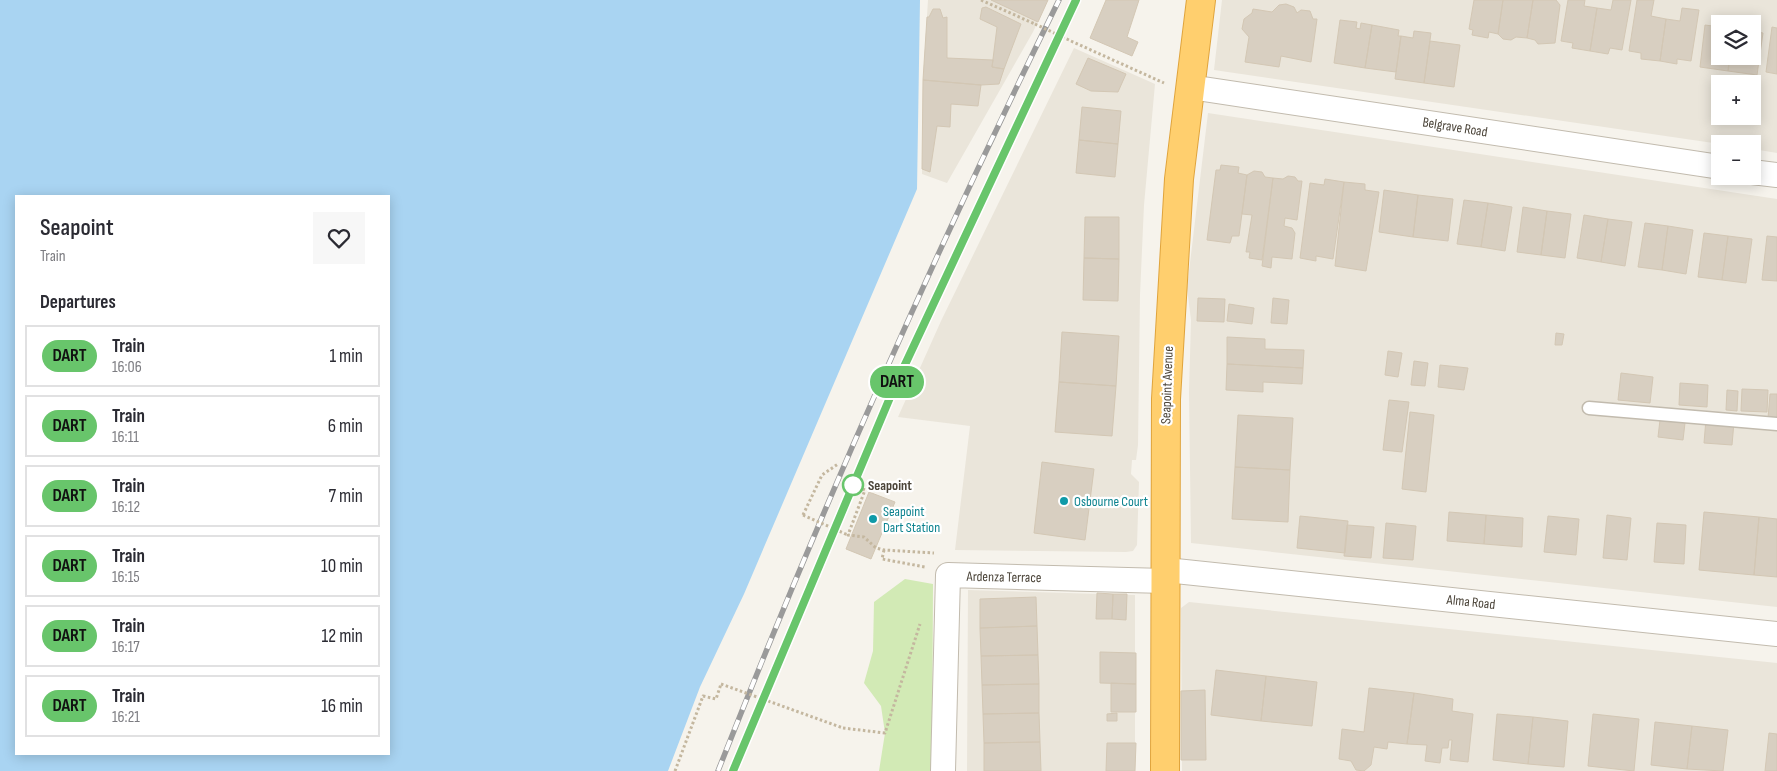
<!DOCTYPE html>
<meta charset="utf-8">
<style>
:root{--surface:#fff;--page:#f7f7f7;--text:#2b2b33;--muted:#7c7c81;--line:#e1e1e2}
body{margin:0;font-family:"Sofia Sans Condensed",sans-serif;background:var(--page);color:var(--text);height:100vh;display:flex;flex-direction:column;font-size:19px;white-space:nowrap}
*{box-sizing:border-box;margin:0}
p{font-size:16px;color:var(--muted)}
.icon{flex:none;width:28px;height:28px;fill:none;stroke:currentColor;stroke-width:2;stroke-linecap:round;stroke-linejoin:round}
.map{position:relative;flex:1;overflow:hidden}
.drawer{position:absolute;left:15px;top:195px;width:375px;height:560px;display:flex;flex-direction:column;background:var(--surface);border-radius:0px;box-shadow:0 2px 12px #0003}
.drawer>*{flex:none}
.badge{padding:0 10px;border-radius:16px;font-size:18px;line-height:32px}
.buttons{position:absolute;left:1711px;top:15px;display:grid;gap:10px}
.buttons a{display:grid;place-items:center;width:50px;height:50px;border-radius:0px;background:var(--surface);box-shadow:0 2px 12px #0003;font-size:25px}
.map>.badge{position:absolute;translate:-50% -50%;box-shadow:0 0 0 2px #fff}
h2{padding:0 25px;font-size:19px;line-height:45px}
.round{display:grid;place-items:center;flex:none;width:52px;height:52px;border-radius:0px;background:var(--page)}
.overview{display:flex;align-items:center;justify-content:space-between;height:85px;padding:0 25px}
h1{font-size:24px;font-weight:600;line-height:38px}
ul{padding:0;list-style:none}
li{display:flex;align-items:center;gap:15px;height:62px;margin:0 10px 8px;padding:0 15px;border:2px solid var(--line);border-radius:0px}
li div{flex:1}
li b{display:block;font-size:19px}
li em{font-style:normal}
li .badge{min-width:55px;font-weight:700;text-align:center}
.map>svg:first-child{display:block}
.residential{fill:#eae5da;fill-rule:evenodd}
.green{fill:#d2eab5}
.water{fill:#a9d4f2;fill-rule:evenodd}
.building{fill:#d8cfc1;stroke:#d3c7b4}
.lines{fill:none;stroke-linecap:round;stroke-linejoin:round}
.lane-casing{stroke:#c2bbae;stroke-width:15}
.street-casing{stroke:#c2bbae;stroke-width:26}
.highway-casing{stroke:#e0a43c;stroke-width:30}
.path{stroke:#c4b79f;stroke-width:3;stroke-dasharray:2.5 2.5;stroke-linecap:butt}
.lane{stroke:#fff;stroke-width:12}
.street{stroke:#fff;stroke-width:24}
.highway{stroke:#ffcf6e;stroke-width:28}
.rail-casing{stroke:#9a9a9a;stroke-width:5.5}
.rail{stroke:#fff;stroke-width:4;stroke-dasharray:11;stroke-linecap:butt}
.path-bridge{stroke:#c4b79f;stroke-width:3;stroke-dasharray:2.5 2.5;stroke-linecap:butt}
.line-casing{stroke:#fff;stroke-width:11}
.line{stroke:#68c56b;stroke-width:8}
.stop-dot{fill:#fff;stroke:#68c56b;stroke-width:2.5}
.culture-dot{fill:#0f9aa8;stroke:#fff;stroke-width:2}
.labels{text-anchor:middle;dominant-baseline:central;stroke-width:4.5;stroke-linejoin:round;paint-order:stroke}
.street-label{font-size:14px;fill:#4b4439;stroke:#fff}
.stop-label{font-size:14px;font-weight:bold;fill:#4b4439;stroke:#fff;text-anchor:start}
.culture-label{font-size:14px;fill:#0d838f;stroke:#fff;text-anchor:start}
</style>
<div class="map">
<svg width="1777" height="771" viewBox="0 0 1777 771">
<rect width="100%" height="100%" fill="#f6f3ec"/>
<path class="residential" d="M928,0h120l-15,32 -86,151 -25,-9 1,-94z
M1222,0h555v153l-24,-4 -1,-5h-32l-506,-74zM1720,24h32v32h-32zM1720,84h32v32h-32z
M1074,48l81,36 -11,121 -4,90 -2,150 -2,15h-4l-1,14 8,8 -2,63 -4,6 -7,1 -171,-2 15,-124 -72,-9 43,-96z
M1208,113l569,86v408l-586,-64 -2,-151 2,-72 -4,-32z
M968,590l167,5v176h-168z
M1189,602l588,61v108h-595l-1,-163z"/>
<path class="green" d="M905,579l28,5 -1,187h-53l6,-38 -4,-27 -17,-23 9,-32 1,-49z"/>
<path class="water" d="M0,0h920l-3,189 -173,405 -44,93 -32,84h-668zM16,196h373v558h-373z"/>
<path class="building" d="M991,0h57l-10,22z
M1106,0h33l-12,37 11,5 -6,14 -42,-18z
M1474,0h29l-5,34 -9,-2 -1,6 -16,-3 1,-5 -4,-1z
M1503,0h30l-6,38 -11,-1 -5,3 -8,-1 -5,-5z
M1533,0h23l4,5 -5,38 -17,1 -3,-4 -8,-2z
M1568,0h17l-1,6 13,2 -7,43 -18,-3 1,-5 -12,-2z
M1613,0h18l-9,50 -12,-2 -2,6 -18,-3 7,-43 14,2z
M1637,0h17l-3,16 15,3 -6,42 -19,-2v-6l-12,-2z
M1286,4l8,3 3,6 4,-3 9,1 3,8h4l-6,43 -30,-6 -2,11 -34,-5 4,-25 -7,-8 2,-10 8,-6 1,-4 19,3 7,-7z
M986,7l35,17 -17,45 -12,-2 5,-40 -17,-8 2,-11z
M1682,8l17,2 -8,51 -14,-2v5l-17,-3 6,-42 14,2z
M933,9h7l3,9 4,-1v41l46,2 -1,7 12,2 -5,15 -18,1 -58,-5 4,-63h2z
M1340,20l17,2 -1,6 4,1 1,-6 11,2 -7,43 -31,-5z
M1372,25l27,5 -1,6h3l-5,36 -31,-4z
M1705,25l15,2v29h10l-2,15 -28,-4z
M1772,27l5,1v46l-11,-2z
M1414,31l17,2 -7,50 -29,-4 6,-43 12,2z
M1752,31l11,2 -6,42 -29,-4 2,-15h22z
M1430,41l30,4 -6,42 -30,-4z
M1088,58l38,16 -8,18 -27,-1 -15,-7z
M923,80l58,5 -3,21 -27,-2 -1,23 -13,-1 -7,46 -8,-3z
M1082,107l39,4 -3,33 -39,-4z
M1079,140l39,4 -3,33 -39,-4z
M1221,165l18,2 -1,6 9,2 -8,61h-7l-2,7 -23,-3 9,-70h4z
M1254,171l8,1 3,5 8,1 -11,82 -13,-2 1,-6h-4l6,-37 -10,-1 5,-39z
M1288,176l7,1 3,4h4l-5,39 -12,-2 -1,8 8,2 3,5 -3,26 -20,-2 -1,11 -9,-2 11,-88 10,1z
M1325,179l19,3 -11,77 -17,-3v5l-16,-3 10,-75 14,2z
M1344,182l21,2v6l14,2 -13,79 -31,-5z
M1384,190l34,5 -5,42 -34,-5z
M1418,195l35,4 -5,42 -35,-4z
M1464,200l24,3 -7,44 -24,-3z
M1488,203l24,4 -7,44 -24,-4z
M1523,207l24,4 -6,44 -24,-3z
M1547,211l24,3 -6,44 -24,-3z
M1584,215l24,4 -7,43 -24,-4z
M1085,217h34v42l-35,-1z
M1608,219l24,3 -7,44 -24,-4z
M1645,223l23,3 -6,44 -24,-3z
M1668,226l25,4 -7,44 -24,-4z
M1704,233l24,3 -6,44 -24,-3z
M1728,236l24,3 -6,44 -24,-3z
M1767,236l10,1v44l-15,-1z
M1084,258l35,1 -1,42 -35,-1z
M1198,298l27,1 -1,23 -27,-1z
M1273,298l16,2 -2,24 -16,-1z
M1229,304l25,4 -2,16 -25,-3z
M1062,332l57,4 -3,50 -57,-4z
M1556,333l8,1 -2,11h-7z
M1227,337l38,2v10l39,1 -1,18 -76,-4z
M1388,351l14,2 -4,24 -13,-2z
M1414,361l14,2 -3,23 -14,-1z
M1227,364l76,4 -1,16 -39,-2v10l-37,-2z
M1440,365l28,3 -4,22 -26,-3z
M1621,373l32,4 -3,26 -32,-3z
M1059,382l57,4 -4,50 -57,-4z
M1680,383l28,2 -1,22 -28,-2z
M1742,389l26,1 -1,22 -26,-1z
M1727,390l11,1 -1,20 -11,-1z
M1770,394h7v25l-9,-1z
M1389,400l20,2 -7,50 -19,-2z
M1410,412l24,3 -8,77 -24,-3z
M1238,415l55,3 -3,52 -55,-3z
M1706,419l28,3 -2,23 -28,-2z
M1660,420l25,3 -2,17 -25,-3z
M1042,462l52,7 -9,71 -51,-7z
M1235,467l55,3 -2,52 -56,-3z
M869,492l26,10 -24,57 -25,-10z
M1449,512l37,3 -2,29 -37,-3z
M1704,512l55,5 -5,58 -55,-5z
M1486,515l37,3 -1,29 -38,-3z
M1607,515l24,3 -4,42 -24,-2z
M1300,516l48,5 -3,32 -48,-5z
M1548,516l31,3 -3,36 -32,-3z
M1759,517l18,2v58l-23,-2z
M1386,523l30,3 -3,34 -30,-2z
M1657,523l29,2 -2,39 -30,-2z
M1347,525l27,2 -3,31 -27,-2z
M1097,593l16,1 -1,25h-16z
M1113,594h14l-1,26 -14,-1z
M1036,597l1,29 -57,2v-29z
M1037,626l1,29 -57,1 -1,-28z
M1100,652l36,1v31l-36,-1z
M1038,655l1,29 -57,1 -1,-29z
M1216,670l50,6 -5,45 -50,-6z
M1266,676l51,6 -5,44 -51,-5z
M1111,683l25,1v28h-25z
M1039,684v29l-56,1 -1,-29z
M1369,688l45,5 -7,51 -19,-2 -1,7 -13,-2 -3,18 -7,6 -8,-1 -5,-9 -12,-2 3,-30 22,3z
M1205,690l1,70h-25v-69z
M1414,693l39,6 -1,12 21,3 -5,48 -18,-2 2,-20h-3l-1,8h-6l-2,15 -15,-2 2,-16 -20,-1z
M1039,713l1,29 -56,1 -1,-29z
M1117,713v8h-10v-7z
M1497,714l36,3 -5,47 -35,-4z
M1593,714l46,5 -5,52 -46,-5z
M1533,717l35,4 -4,46 -36,-3z
M1655,722l37,4 -5,43 -36,-4z
M1692,726l36,4 -5,41 -36,-2z
M1769,733l8,1v37h-12z
M1040,742l1,29h-57v-28z
M1107,743h29l-1,28h-29z"/>
<g class="lines">
<defs>
<path id="lane" d="M1589,408l188,16"/>
<path id="street" d="M1190,87l530,80
M1752,172l25,3
M1166,570l611,64
M943,771l5,-196 217,6"/>
<path id="highway" d="M1165,771l1,-372 13,-220 22,-179"/>
</defs>
<use href="#lane" class="lane-casing"/>
<use href="#street" class="street-casing"/>
<use href="#highway" class="highway-casing"/>
<path class="path" d="M981,0l54,24
M1071,41l93,42
M858,487l7,3 -17,45 16,2 12,11 8,2 50,3
M803,515l19,-40 16,-11
M884,550l-2,9 43,8
M843,728l42,5 35,-109
M675,771l28,-75 13,3 5,-15"/>
<use href="#lane" class="lane"/>
<use href="#street" class="street"/>
<use href="#highway" class="highway"/>
<defs>
<path id="rail" d="M718,771c103,-261 217,-519 341,-771
M733,771l161,-383 182,-388"/>
</defs>
<use href="#rail" class="rail-casing"/>
<use href="#rail" class="rail"/>
<path class="path-bridge" d="M1035,24l36,17
M803,515l45,20
M721,684l122,44"/>
</g>
<g class="lines">
<defs>
<path id="line" d="M733,771l161,-383 182,-388"/>
</defs>
<use href="#line" class="line-casing"/>
<use href="#line" class="line"/>
</g>
<circle class="stop-dot" cx="853" cy="485" r="10"/>
<g class="culture-dot">
<circle cx="1064" cy="501" r="5"/>
<circle cx="873" cy="519" r="5"/>
</g>
<g class="labels">
<g class="street-label">
<text transform="translate(1455 127) rotate(9)">Belgrave Road</text>
<text transform="translate(1167 385) rotate(-88)">Seapoint Avenue</text>
<text transform="translate(1004 577) rotate(1)">Ardenza Terrace</text>
<text transform="translate(1471 602) rotate(6)">Alma Road</text>
</g>
<g class="stop-label">
<text x="868" y="485">Seapoint</text>
</g>
<g class="culture-label">
<text x="1074" y="501">Osbourne Court</text>
<text x="883" y="511">Seapoint<tspan x="883" dy="16">Dart Station</tspan></text>
</g>
</g>
</svg>
<div class="buttons">
<a><svg class="icon" aria-label="layers" viewBox="0 0 24 24"><path d="M12 4l9 5-9 5-9-5zM3 14l9 5 9-5"/></svg></a>
<a>+</a>
<a>−</a>
</div>
<b class="badge" style="left:897px;top:382px;background:#68c56b;color:#111">DART</b>
<section class="drawer">
<div class="overview"><div><h1>Seapoint</h1><p>Train</p></div><a class="round"><svg class="icon" aria-label="heart" viewBox="0 0 24 24"><path d="M12 20l-8-8c-3-5 5-10 8-4 3-6 11-1 8 4z"/></svg></a></div>
<h2>Departures</h2>
<ul>
<li><span class="badge" style="background:#68c56b;color:#111">DART</span><div><b>Train</b><p>16:06</p></div><em>1 min</em></li>
<li><span class="badge" style="background:#68c56b;color:#111">DART</span><div><b>Train</b><p>16:11</p></div><em>6 min</em></li>
<li><span class="badge" style="background:#68c56b;color:#111">DART</span><div><b>Train</b><p>16:12</p></div><em>7 min</em></li>
<li><span class="badge" style="background:#68c56b;color:#111">DART</span><div><b>Train</b><p>16:15</p></div><em>10 min</em></li>
<li><span class="badge" style="background:#68c56b;color:#111">DART</span><div><b>Train</b><p>16:17</p></div><em>12 min</em></li>
<li><span class="badge" style="background:#68c56b;color:#111">DART</span><div><b>Train</b><p>16:21</p></div><em>16 min</em></li>
</ul>
</section>
</div>
